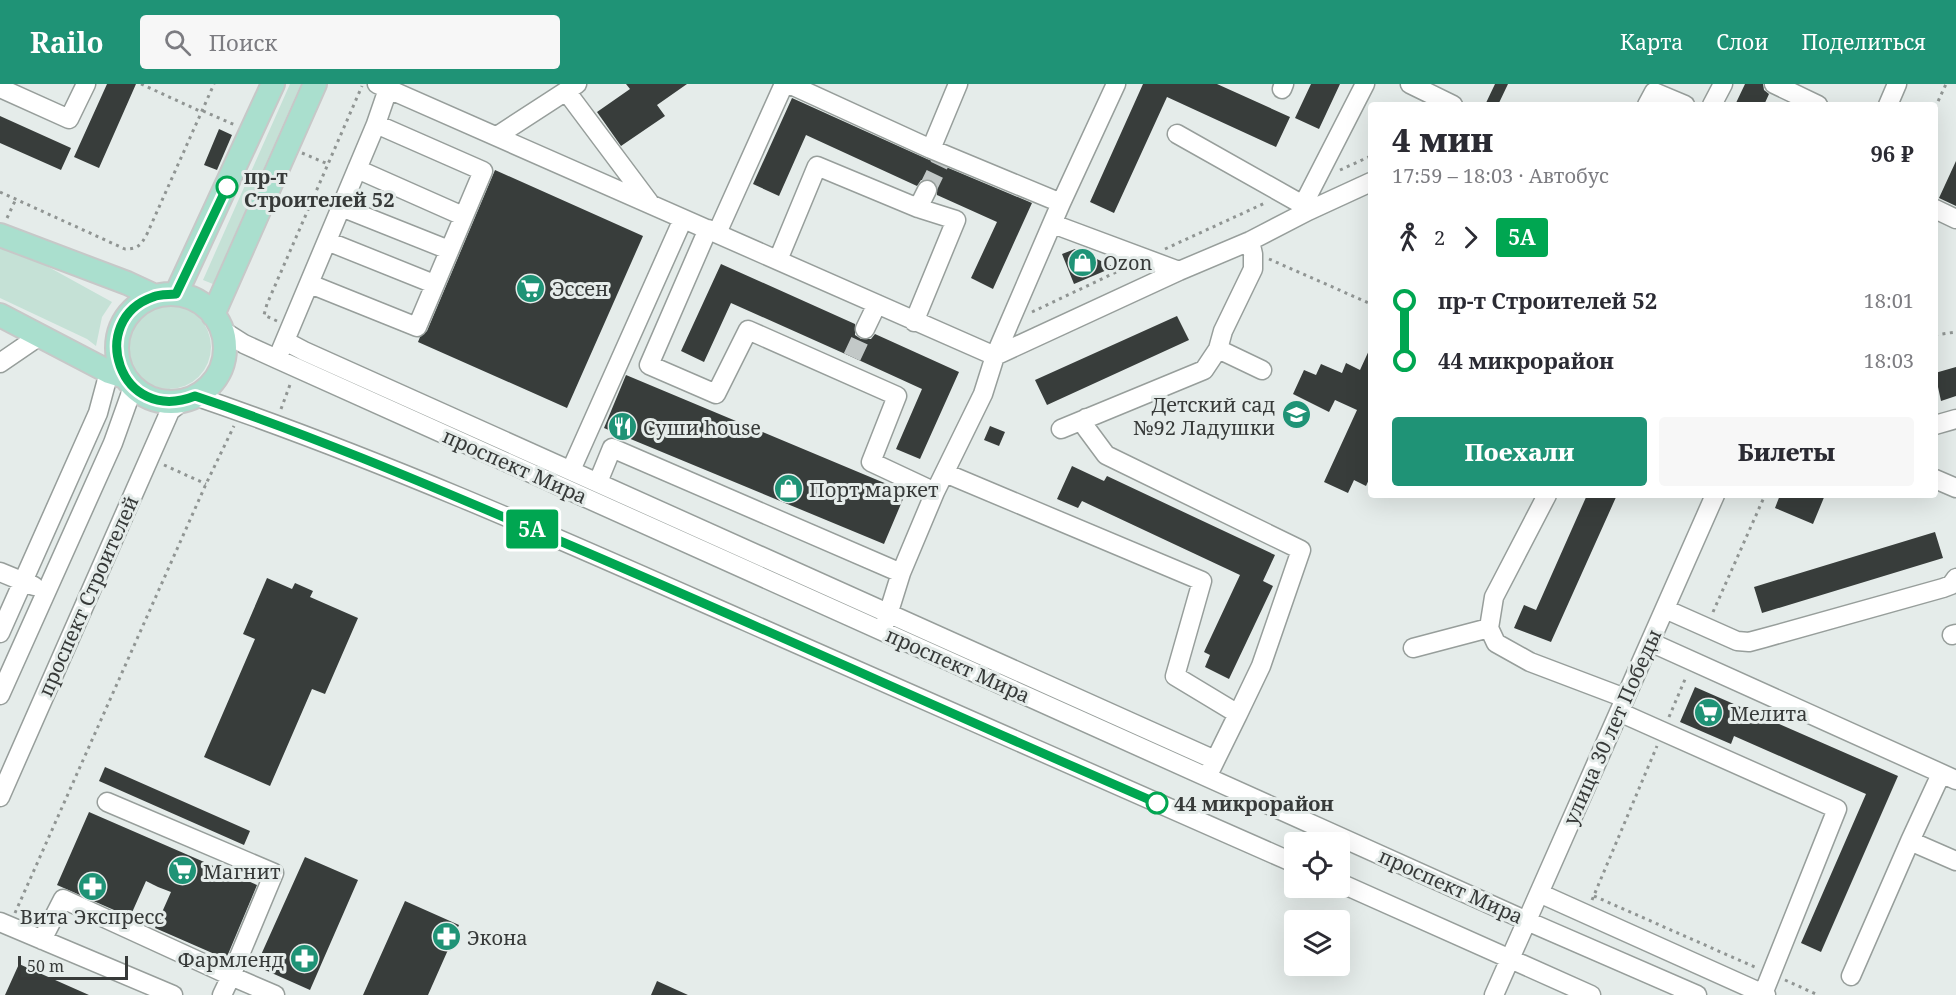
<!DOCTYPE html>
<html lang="ru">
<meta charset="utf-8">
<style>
:root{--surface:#fff;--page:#f7f7f7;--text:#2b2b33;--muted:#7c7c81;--accent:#1f9376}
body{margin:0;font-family:"Noto Serif",serif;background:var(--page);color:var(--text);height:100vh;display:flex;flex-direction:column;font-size:22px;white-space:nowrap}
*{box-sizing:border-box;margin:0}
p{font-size:20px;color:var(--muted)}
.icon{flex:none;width:33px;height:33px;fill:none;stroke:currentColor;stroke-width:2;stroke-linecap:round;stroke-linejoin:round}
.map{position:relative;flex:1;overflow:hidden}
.details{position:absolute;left:1368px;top:18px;width:570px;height:396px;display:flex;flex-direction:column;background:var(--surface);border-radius:6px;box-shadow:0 6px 24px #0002}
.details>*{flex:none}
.badge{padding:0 12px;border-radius:4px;font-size:21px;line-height:39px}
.fabs{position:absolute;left:1284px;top:748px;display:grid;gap:12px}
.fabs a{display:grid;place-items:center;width:66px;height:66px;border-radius:6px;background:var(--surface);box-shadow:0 6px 24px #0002;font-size:30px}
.scale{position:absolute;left:18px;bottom:15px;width:110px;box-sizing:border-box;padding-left:6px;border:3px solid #373a39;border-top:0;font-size:16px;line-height:21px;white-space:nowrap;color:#373a39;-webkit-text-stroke:4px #e5ecea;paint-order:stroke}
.map>.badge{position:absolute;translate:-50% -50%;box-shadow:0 0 0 3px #fff}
.legs{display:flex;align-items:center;gap:9px;height:66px;padding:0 24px;font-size:20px}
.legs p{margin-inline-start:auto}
.head{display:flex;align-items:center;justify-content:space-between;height:102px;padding:0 24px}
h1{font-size:33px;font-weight:800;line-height:45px}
.action{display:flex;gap:12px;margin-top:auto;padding:12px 24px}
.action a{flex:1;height:69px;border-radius:6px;background:var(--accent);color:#fff;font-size:24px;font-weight:800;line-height:69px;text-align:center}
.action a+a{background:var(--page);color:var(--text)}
ul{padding:0 24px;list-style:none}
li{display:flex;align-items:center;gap:21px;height:60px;font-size:22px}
li i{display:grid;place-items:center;width:9px;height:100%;margin:0 8px;background:currentColor}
li i::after{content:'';width:15px;height:15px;margin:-8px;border:4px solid;border-radius:50%;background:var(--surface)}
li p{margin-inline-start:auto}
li:first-child i{background:linear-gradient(#0000 50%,currentColor 0)}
li:last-child i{background:linear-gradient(currentColor 50%,#0000 0)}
header{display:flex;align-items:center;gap:36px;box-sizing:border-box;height:84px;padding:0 30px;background:var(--accent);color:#fff}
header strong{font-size:28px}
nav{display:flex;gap:33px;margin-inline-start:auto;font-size:21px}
.search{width:420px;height:54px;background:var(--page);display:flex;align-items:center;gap:15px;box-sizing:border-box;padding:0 21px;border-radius:6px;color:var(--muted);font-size:22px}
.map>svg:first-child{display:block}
.green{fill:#c5e1d6}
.building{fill:#383d3b}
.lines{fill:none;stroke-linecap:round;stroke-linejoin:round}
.minor-tunnel{stroke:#c2c8c7;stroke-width:18;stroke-dasharray:18 9;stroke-linecap:butt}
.minor-casing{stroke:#979e9b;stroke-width:21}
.major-casing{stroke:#c7c8c8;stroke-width:26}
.path{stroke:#909593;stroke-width:3;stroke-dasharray:3 4.5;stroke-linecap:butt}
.minor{stroke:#fff;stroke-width:18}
.major{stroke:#aadfce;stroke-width:22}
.line-1-casing{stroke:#fff;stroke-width:14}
.line-1{stroke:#00a651;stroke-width:9}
.stop-1-dot{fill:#fff;stroke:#00a651;stroke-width:3}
.labels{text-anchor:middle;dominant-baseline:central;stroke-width:6;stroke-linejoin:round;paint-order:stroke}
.stop-label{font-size:20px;font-weight:bold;fill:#373a39;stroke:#e5ecea;text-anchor:start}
.poi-label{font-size:20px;fill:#373a39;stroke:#e5ecea;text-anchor:start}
.street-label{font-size:20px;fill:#373a39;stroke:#e5ecea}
</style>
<header>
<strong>Railo</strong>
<div class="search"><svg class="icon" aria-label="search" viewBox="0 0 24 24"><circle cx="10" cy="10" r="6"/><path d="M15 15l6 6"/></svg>Поиск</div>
<nav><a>Карта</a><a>Слои</a><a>Поделиться</a></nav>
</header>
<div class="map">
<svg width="1956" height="911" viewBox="0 0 1956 911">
<rect width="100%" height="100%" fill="#e5ecea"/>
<path class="green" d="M290,0h11l-88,200 -10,-4z
M0,163l34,12 78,43 -10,15 -6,29 -9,-7 -87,-41z
M127 263a42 42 0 1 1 84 0a42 42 0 1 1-84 0Z"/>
<path class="building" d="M107,0h29l-37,84 -25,-11z
M626,0h61l-30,21 8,11 -44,30 -24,-34 33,-23z
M1143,0h74l73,33 -14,30 -109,-50 -53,116 -24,-11z
M1311,0h29l-21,45 -24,-11z
M1495,0h13l-10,21h-13z
M1745,0h18l1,6 5,4 -5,11h-29z
M792,14l135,61 105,44 -39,86 -22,-11 26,-56 -60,-27v-11l-6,-4h-10l-4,6 -111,-51 -27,61 -26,-12z
M0,32l71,32 -10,22 -61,-27z
M219,45l13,6 -15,35 -13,-5z
M1956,77v45l-17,-8z
M495,86l148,66 -76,172 -149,-66 2,-5 7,-6z
M1075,165l39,18 -40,17 -12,-30z
M721,180l134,60v11l6,4h10l4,-5 84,38 -39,87 -24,-10 26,-60 -70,-32 -121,-54 -27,59 -23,-11z
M1177,232l12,24 -142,65 -12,-25z
M1371,262v129l-5,11 -12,-6 -6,13 -24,-11 33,-72 -22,-10 -6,12 -36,-18 11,-24 12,5 5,-11 21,9 4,-10 14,7z
M1956,283v29l-15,5 -3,-14 -3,1v-15z
M626,291l280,117 -22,52 -280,-116z
M990,342l15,6 -6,14 -15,-6z
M1072,382l32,15 3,-5 168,79 -12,26 10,5 -44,93 -24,-12 5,-12 -6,-3 36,-77 -158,-74 -4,7 -21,-9z
M1587,411h30l-66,147 -37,-14 10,-23 12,5z
M1780,411h45l-12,29 -38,-16z
M1935,448l8,26 -181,55 -8,-26z
M267,494l25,11 3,-6 18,8 -3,6 48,21 -33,76 -13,-5 -42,97 -66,-29 51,-118 -12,-5z
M1695,603l203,89 -77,176 -20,-9 65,-149 -132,-58 -3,8 -51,-22z
M105,683l145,64 -6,14 -145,-64z
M89,728l168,73 -31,74 -71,-31 16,-36 -13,-5 -12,-6 -16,36 -73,-32z
M305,773l53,23 -48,110 -54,-24z
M405,817l54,24 -31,70h-65z
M19,880l70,31h-84z
M657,897l31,14h-37z"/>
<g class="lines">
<path class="minor-tunnel" d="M927,106l13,-27
M852,273l13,-28"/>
<defs>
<path id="minor" d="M377,0l618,272 184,-85 71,-30 58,-30 63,-29
M789,0l142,65 130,54
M1410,0l43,21
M1774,0l44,21
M0,4l69,31 17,-35
M1282,5l2,-5
M566,7l83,111
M1647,21l7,-13 31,13
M1712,21l11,-21
M1888,21l9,-21
M376,40l12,-35
M1177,50l126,71 62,-121
M497,52l80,-52
M931,65l27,-65
M357,85l106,47
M341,123l108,43
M918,124l9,-18
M1935,125l21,10
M1053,140l126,47
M708,145l-59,136 67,29 32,-64 149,66 -26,66 64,30
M717,149l67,-149
M327,157l107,43
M778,176l39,-94 101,42 38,12 -42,102
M865,245l12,-25
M222,246l22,14 33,15 1250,562 170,74
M285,257l19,10 911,409
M1218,265l44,21
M281,266l95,-226 107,47 -66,156 -107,-43
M0,279l38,-26
M195,312c188,64 369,145 550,225 183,81 366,162 549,242
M1935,341l21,-6
M1061,345l143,-59 14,-21 5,-18 30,-62v-15l-3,-13
M571,386l112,-251
M945,389l257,108 -27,95 63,38 23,-48 40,-116 -195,-95 -20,-27v-10
M1935,395l21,9
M598,398l14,-34 289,125
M1547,411l-53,102 -5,31 7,15 34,19 95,36
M0,488l34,14
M1665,525l72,32 12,1 15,-4 179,-50 8,-3 5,-7
M886,537l15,-48 34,-81 48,-98 12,-38 66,-153 55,-119
M0,549l98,-220 11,-41
M1952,551l4,-1
M1650,558l306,138
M1413,564l76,-20
M0,611l113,-252 20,-56
M1619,628l218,97 -74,185
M1211,685l27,-55
M1941,690l-31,67 46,20
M0,713l170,-386 14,-11
M107,718l167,71 -43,103 44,19
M1340,799l251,112
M1539,809l227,102
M0,838l173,73
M42,856l21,-41 168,77 -9,19
M1851,892l59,-135
M1494,911l221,-500"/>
<path id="major" d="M0,151l127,48 28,13
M176,210l97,-210
M117 264a54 54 0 1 1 108 0a54 54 0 1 1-108 0Z
M0,231l109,57 16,5
M213,231l102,-231"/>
</defs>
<use href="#minor" class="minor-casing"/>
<use href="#major" class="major-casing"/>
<path class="path" d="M141,0l61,28
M1935,24l11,-24
M203,27l32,14
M302,69l26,11
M1340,86l31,-14
M0,108l125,57c13,0 16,-4 22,-15l67,-150
M7,134l9,-19
M1165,165l100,-46
M1269,175l102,45
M1032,228l95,-45
M277,237l-13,-6 3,-11 95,-218
M1935,251l21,-3
M281,325l10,-27
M164,381l42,19
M1713,528l52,-117
M1669,633l17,-40
M1594,812l163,72
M1592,816l65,-154
M15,829l191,-429 28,-58
M1785,896l33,15"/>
<use href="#minor" class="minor"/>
<use href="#major" class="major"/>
</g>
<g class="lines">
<defs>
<path id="line-1" d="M227,103l-51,107c-8,1 -16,0 -23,3 -67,23 -34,129 42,99 113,38 222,84 332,131 211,89 419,185 630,276"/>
</defs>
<use href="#line-1" class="line-1-casing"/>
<use href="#line-1" class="line-1"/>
</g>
<defs>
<symbol id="shop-disc" viewBox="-11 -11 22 22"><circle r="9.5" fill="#1f9376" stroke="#e5ecea"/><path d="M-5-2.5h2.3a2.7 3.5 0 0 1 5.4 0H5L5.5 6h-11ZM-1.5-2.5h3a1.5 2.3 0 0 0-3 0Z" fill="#fff"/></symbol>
<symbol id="supermarket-disc" viewBox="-11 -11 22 22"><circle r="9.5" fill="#1f9376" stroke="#e5ecea"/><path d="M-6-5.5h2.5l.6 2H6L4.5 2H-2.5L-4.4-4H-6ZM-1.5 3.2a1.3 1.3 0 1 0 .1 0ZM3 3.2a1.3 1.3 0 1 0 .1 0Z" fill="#fff"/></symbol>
<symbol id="school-disc" viewBox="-11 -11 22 22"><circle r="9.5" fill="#1f9376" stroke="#e5ecea"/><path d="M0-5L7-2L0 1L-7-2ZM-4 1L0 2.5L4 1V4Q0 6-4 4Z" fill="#fff"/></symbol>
<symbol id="restaurant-disc" viewBox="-11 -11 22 22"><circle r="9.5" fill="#1f9376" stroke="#e5ecea"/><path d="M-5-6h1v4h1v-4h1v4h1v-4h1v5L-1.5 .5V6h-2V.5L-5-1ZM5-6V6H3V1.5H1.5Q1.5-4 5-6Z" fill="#fff"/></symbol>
<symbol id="pharmacy-disc" viewBox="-11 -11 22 22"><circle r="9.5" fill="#1f9376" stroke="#e5ecea"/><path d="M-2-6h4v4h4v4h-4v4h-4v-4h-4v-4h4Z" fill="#fff"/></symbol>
</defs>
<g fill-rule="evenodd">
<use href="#shop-disc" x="1066" y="162" width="33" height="33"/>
<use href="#supermarket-disc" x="514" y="188" width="33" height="33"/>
<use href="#school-disc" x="1280" y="314" width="33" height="33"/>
<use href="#restaurant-disc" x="606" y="326" width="33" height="33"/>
<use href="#shop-disc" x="772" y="388" width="33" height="33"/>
<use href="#supermarket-disc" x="1692" y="612" width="33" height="33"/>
<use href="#supermarket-disc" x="166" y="770" width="33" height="33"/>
<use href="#pharmacy-disc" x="76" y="786" width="33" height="33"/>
<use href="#pharmacy-disc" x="430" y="836" width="33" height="33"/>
<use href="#pharmacy-disc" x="288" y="858" width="33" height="33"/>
</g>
<g class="stop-1-dot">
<circle cx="227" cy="103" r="10"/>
<circle cx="1157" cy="719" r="10"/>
</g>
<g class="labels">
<g class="stop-label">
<text x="244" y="92">пр-т<tspan x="244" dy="23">Строителей 52</tspan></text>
<text x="1174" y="719">44 микрорайон</text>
</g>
<g class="poi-label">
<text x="1103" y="178">Ozon</text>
<text x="552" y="204">Эссен</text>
<text x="1275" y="320" text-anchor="end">Детский сад<tspan x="1275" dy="23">№92 Ладушки</tspan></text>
<text x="643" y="343">Суши house</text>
<text x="809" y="405">Порт маркет</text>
<text x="1730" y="629">Мелита</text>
<text x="203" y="787">Магнит</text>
<text x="92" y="832" text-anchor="middle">Вита Экспресс</text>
<text x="467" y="853">Экона</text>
<text x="284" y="875" text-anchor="end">Фармленд</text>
</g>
<g class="street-label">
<text transform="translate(515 382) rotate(24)">проспект Мира</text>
<text transform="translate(88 512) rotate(-66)">проспект Строителей</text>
<text transform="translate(958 581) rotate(24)">проспект Мира</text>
<text transform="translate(1612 643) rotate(-66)">улица 30 лет Победы</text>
<text transform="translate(1451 802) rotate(24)">проспект Мира</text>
</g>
</g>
</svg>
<div class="fabs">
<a><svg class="icon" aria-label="locate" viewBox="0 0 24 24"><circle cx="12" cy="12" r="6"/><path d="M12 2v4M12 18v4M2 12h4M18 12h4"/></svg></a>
<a><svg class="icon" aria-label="layers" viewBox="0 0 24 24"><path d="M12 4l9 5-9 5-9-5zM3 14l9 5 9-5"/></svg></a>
</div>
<div class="scale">50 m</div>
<b class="badge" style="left:532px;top:445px;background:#00a651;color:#fff">5А</b>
<section class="details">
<div class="head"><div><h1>4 мин</h1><p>17:59 – 18:03 · Автобус</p></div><b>96 ₽</b></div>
<div class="legs"><svg class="icon" aria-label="walk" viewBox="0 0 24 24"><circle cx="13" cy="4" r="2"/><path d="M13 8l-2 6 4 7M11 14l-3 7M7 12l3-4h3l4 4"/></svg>2<svg class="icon" aria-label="forward" viewBox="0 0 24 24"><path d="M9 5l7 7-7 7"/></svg><b class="badge" style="background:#00a651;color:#fff">5А</b></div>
<ul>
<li><i style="color:#00a651"></i><b>пр-т Строителей 52</b><p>18:01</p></li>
<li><i style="color:#00a651"></i><b>44 микрорайон</b><p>18:03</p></li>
</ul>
<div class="action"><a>Поехали</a><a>Билеты</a></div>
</section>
</div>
